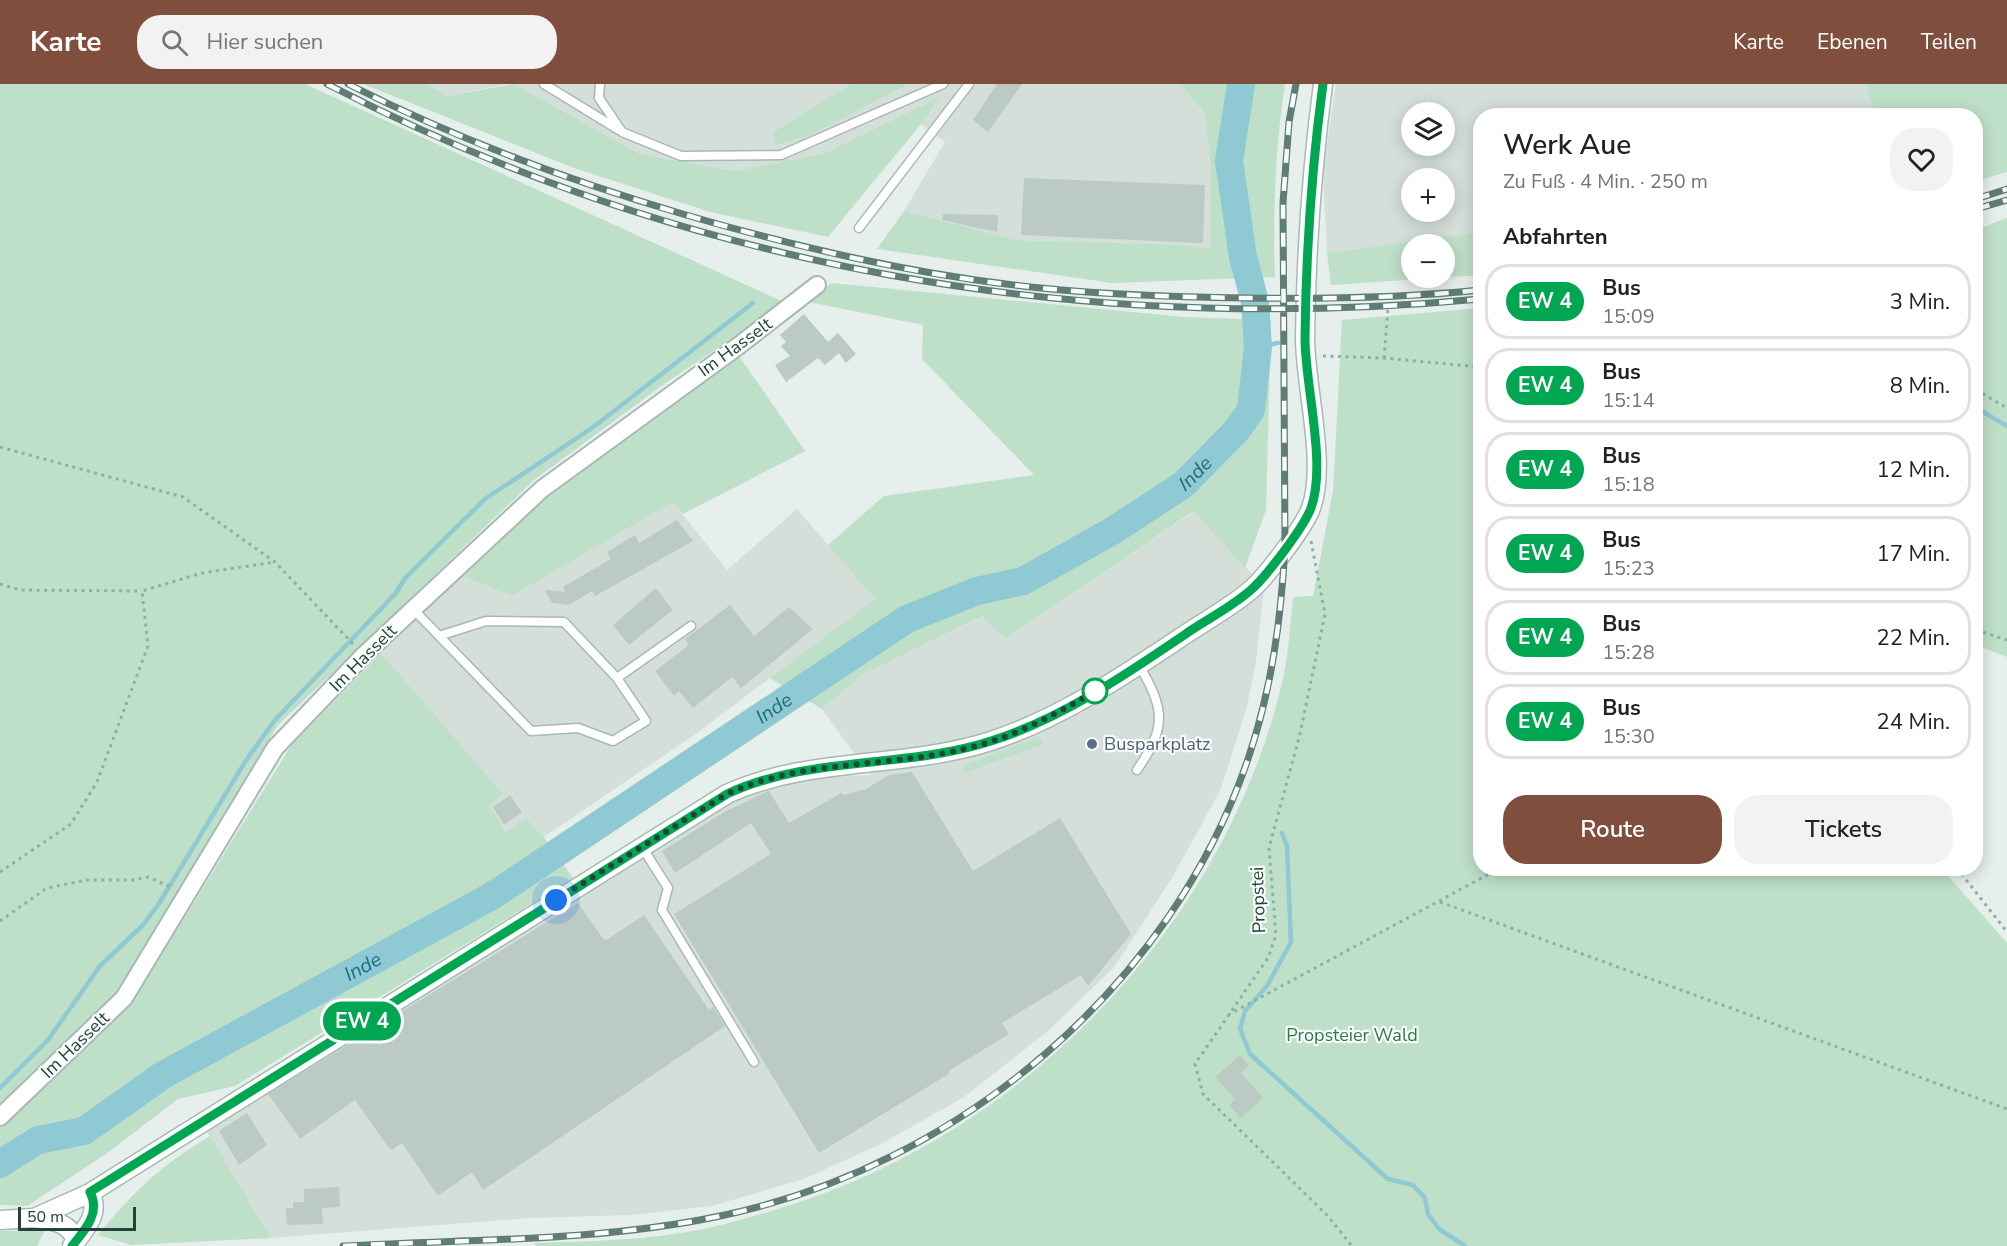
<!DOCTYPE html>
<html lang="de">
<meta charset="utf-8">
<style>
:root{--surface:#fff;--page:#f2f2f2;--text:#222;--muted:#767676;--line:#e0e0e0;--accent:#804e3d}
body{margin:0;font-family:"Nunito Sans",sans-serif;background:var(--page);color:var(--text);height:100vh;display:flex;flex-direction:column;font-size:22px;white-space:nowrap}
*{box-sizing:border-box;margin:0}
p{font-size:20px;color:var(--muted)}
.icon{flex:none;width:33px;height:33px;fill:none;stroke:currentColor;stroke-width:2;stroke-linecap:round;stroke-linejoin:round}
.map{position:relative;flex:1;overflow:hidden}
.panel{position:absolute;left:1473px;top:24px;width:510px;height:768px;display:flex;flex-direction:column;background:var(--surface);border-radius:24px;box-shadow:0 3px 15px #0003}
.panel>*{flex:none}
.badge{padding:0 12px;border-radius:20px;font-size:21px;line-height:39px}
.tools{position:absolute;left:1401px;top:18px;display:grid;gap:12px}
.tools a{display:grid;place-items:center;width:54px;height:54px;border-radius:50%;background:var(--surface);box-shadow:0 3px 15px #0003;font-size:30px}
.scale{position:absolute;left:18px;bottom:15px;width:118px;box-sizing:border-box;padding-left:6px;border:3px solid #24423a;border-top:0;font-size:16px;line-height:21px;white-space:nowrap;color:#24423a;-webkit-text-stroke:4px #f7fbf9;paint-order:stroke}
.you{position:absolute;width:30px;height:30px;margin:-15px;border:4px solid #fff;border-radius:50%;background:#1a73e8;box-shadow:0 0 0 9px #1a73e833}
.map>.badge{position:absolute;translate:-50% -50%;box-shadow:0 0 0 3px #fff}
h2{padding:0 30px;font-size:22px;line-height:54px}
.round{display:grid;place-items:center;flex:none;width:63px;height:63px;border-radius:24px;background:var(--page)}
.head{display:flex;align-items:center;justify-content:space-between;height:102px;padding:0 30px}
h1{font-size:28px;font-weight:600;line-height:45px}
.cta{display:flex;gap:12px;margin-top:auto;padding:12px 30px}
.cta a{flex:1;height:69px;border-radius:24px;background:var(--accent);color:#fff;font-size:24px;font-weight:600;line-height:69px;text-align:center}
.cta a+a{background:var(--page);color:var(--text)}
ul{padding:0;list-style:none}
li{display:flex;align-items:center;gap:18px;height:75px;margin:0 12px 9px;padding:0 18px;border:3px solid var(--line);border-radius:24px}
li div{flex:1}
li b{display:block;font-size:22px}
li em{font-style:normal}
li .badge{min-width:66px;font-weight:700;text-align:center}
header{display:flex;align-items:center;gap:36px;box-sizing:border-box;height:84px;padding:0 30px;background:var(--accent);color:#fff}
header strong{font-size:28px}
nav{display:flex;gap:33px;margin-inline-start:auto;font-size:21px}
.search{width:420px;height:54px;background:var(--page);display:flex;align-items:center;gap:15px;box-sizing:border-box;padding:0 21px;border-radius:24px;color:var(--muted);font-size:22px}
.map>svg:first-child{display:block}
.built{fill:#d4dfda;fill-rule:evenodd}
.green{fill:#bfe0c8;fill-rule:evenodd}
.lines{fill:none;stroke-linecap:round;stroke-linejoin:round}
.stream{stroke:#8ec9d4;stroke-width:4.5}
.river{stroke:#8ec9d4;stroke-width:28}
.building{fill:#bbcac4}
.service-casing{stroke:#a8b8b2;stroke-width:11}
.minor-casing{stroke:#a8b8b2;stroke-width:20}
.secondary-casing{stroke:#a4bbb3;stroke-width:21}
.path{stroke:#86b3a5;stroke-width:3;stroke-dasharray:3 4.5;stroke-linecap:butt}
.service{stroke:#fff;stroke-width:8}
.minor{stroke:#fff;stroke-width:16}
.secondary{stroke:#fff;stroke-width:18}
.rail-casing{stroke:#5f7d75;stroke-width:7}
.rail{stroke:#f7fbf9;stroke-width:4.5;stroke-dasharray:14;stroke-linecap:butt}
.line-casing{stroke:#fff;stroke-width:14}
.line{stroke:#00a651;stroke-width:9}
.walk{stroke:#24423a;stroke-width:6;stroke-dasharray:0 10.8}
.stop-dot{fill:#fff;stroke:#00a651;stroke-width:3}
.service-dot{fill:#5c6f8a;stroke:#f7fbf9;stroke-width:2}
.labels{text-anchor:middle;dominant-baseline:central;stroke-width:4.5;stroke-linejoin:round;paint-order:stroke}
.street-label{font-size:18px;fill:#24423a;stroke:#f7fbf9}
.service-label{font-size:18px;fill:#4e5e75;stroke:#f7fbf9;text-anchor:start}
.park-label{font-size:18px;fill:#2d7a4b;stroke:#f7fbf9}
.water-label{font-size:20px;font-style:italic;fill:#1c6f80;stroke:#f7fbf9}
</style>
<header>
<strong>Karte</strong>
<div class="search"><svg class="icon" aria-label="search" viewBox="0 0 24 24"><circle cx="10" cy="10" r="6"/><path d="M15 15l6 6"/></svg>Hier suchen</div>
<nav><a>Karte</a><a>Ebenen</a><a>Teilen</a></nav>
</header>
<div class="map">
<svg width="2007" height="1162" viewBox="0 0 2007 1162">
<rect width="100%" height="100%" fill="#e6efeb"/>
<path class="built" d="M427,0h80l-60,12z
M514,0h337l-78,48 3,14 35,-11 98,-51h271l25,30 6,56 -1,80 -23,-5 -170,-5 -113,-29 41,-69 -24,-18 18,-26 -114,55 -90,18 -95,-17z
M1336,0h529l11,31 -396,1v116l-153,21 -4,-81zM1412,28h32v34h-32zM1412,94h32v34h-32z
M672,417l55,69 70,-61 78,90 -178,134 -153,104 -18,-19 -19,15 -18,-28 13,-11 -121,-141 81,-77 50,20z
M1195,427l69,76 -8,75 -9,45 -27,84 -48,87 -57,88 -68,66 -83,65 -81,46 -79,36 -92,27 -80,9 -102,3 -259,20 -66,-110 524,-331 78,-19 63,-3 -48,-66 40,-35 122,-58 21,23z"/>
<path class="green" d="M0,0h305l481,219 -119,79 -133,98 -257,246 -49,88 -111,178 -117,112z
M363,0h64l20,12 67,-12 126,70 95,17 90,-18 115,-56 -19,27 -93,113 -118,-25 -136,-44z
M851,0h58l-98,51 -36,11 -2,-14z
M1180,0h105c-10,64 -12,128 -10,193l-163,6 -235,-34 27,-38 113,29 170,5 23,4 1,-79 -6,-56z
M1865,0h142v88l-31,9v-65l-100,-1z
M2007,134v439l-31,-12v-415z
M1480,148v43l-149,10 -4,-32zM1412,160h32v34h-32z
M831,199l354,34 86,3 -5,190 -21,58 -51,-57 -189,128 -22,-23 -120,58 -41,35 -52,-31 105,-79 -47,-54 56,-49 150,-21 -112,-116 1,-34 -114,-23z
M1480,224v560l462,1 65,74v303h-1472v-3c63,-2 125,-3 186,-18 58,-15 117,-34 170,-61 193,-96 346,-279 393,-490 5,-25 6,-51 9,-77l20,-1 20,-105 9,-171z
M739,272l66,95 -122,63 -11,-12 -160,94 -50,-20 84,-79z
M381,569l122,141 -14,11 17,27 20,-14 18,19 29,41 -338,208 -57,13 -72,55 -79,52 -27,-1v-79l132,-124 159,-256z
M1039,653l5,7 -79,29 -3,-7z
M210,1052l61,102 -140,7 -33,-10c37,-45 62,-69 112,-99z
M45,1146l-8,16h-37v-15z"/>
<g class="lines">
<path class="stream" d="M1258,263l20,-4
M1976,324l31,18
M1071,470l7,10
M1282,749l5,13 4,96 -24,44 -22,25 -5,18 10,25 138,125 25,6 12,13 3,16 11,15 26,17
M0,1004l48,-48 52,-74 43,-41 15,-20 87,-143 29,-41 122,-128 9,-15 80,-79 107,-71 161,-125"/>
<path class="river" id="s1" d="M0,1080l38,-24 46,-9 79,-56 329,-179 415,-277 70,-28 46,-10 91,-51 70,-46 52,-53 15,-21 7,-63 -3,-45 -12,-45 -14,-96 12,-77"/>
</g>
<path class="building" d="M997,0h25l-34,48 -15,-12z
M1024,94l181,7 -2,58 -182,-8z
M943,130l55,1 -1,17 -55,-12z
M804,230l24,28 10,-9 18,21 -10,9 -7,-10 -14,12 -7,-7 -32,24 -11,-17 15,-9 -9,-10 5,-4 -6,-7z
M677,436l16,21 -98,55 -3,-5 -23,14 -17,-2 -7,-13 20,2 -2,-5 48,-28 -4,-7 28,-17 4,8z
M656,504l17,22 -44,35 -16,-20z
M730,521l24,31 35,-29 24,22 -72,59 -9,-11 -39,31 -14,-17 -5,5 -19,-25 34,-26 -4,-6z
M912,688l61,99 87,-53 71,116 -43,52 -7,-11 -79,48 7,11 -59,36 -3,5 -128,78 -145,-239 97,-60 -20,-31 -76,50 -13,-22 64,-40 43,-20 20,32 52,-30 3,2 22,-6 23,-14z
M510,711l12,17 -18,13 -11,-18z
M578,819l27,38 39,-26 65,95 4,-3 12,19 -242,164 -11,-18 -34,24 -36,-53 -10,7 -4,-3 -33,-47 -55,39 -32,-45z
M1240,971l9,11 -8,7 22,25 -22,20 -12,-13 6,-6 -20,-22z
M247,1029l20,32 -28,20 -20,-34z
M339,1103l1,20 -18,1 1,16 -36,1 -1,-17h7v-6h11v-13z"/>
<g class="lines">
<defs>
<path id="service" d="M544,0l75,46
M600,0l-1,14 23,34 59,24 100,-1 162,-71
M859,144l110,-144
M414,526l117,121 47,-3 35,13 33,-20 -29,-43 74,-52
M439,552l47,-15 78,1 53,56
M1137,686c30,-44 28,-60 2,-105
M642,763l26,41 -6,22 92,152"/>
<path id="minor" d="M0,1033l124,-119 151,-250 89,-93 178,-166 195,-142 80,-62"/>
<path id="secondary" d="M34,1134c18,3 35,3 42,23
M0,1136l34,-2 56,-25 637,-399c83,-38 178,-25 264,-53 71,-23 136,-68 198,-109 21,-14 45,-27 64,-44 15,-14 51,-61 58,-80 16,-44 -6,-122 -6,-170 1,-84 7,-171 18,-254
M72,1162c13,-16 29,-33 18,-53"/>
</defs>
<use href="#service" class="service-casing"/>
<use href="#minor" class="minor-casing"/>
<use href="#secondary" class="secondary-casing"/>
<path class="path" d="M1323,272l61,2 96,9
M1384,274l4,-50
M1479,283l1,-9
M1976,306l31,18
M0,363l183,50 92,65 78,82
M1311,457l14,73 -25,120 -31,114 7,87 -8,23 -73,106 8,30 124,121 25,31
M0,500l20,6 121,1
M1976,546l31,10
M1957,784l50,64
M0,788l71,-48 26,-42 51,-136 -6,-55 60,-18 73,-11
M1440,818l567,207
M0,837l47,-33 40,-8h47l14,-3 25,11
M1228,931l272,-147"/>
<use href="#service" class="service"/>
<use href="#minor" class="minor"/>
<use href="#secondary" class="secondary"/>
<defs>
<path id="rail" d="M327,0c357,185 755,252 1153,215
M348,0c108,55 222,97 338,131 117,34 234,61 355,73 68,7 137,9 205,10 78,1 157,0 234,-8
M1976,115l31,-10
M1976,125l31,-9
M343,1162c125,-7 254,-4 377,-30 238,-49 452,-229 529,-460 23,-69 32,-137 36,-209l-2,-344 6,-81 7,-38"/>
</defs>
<use href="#rail" class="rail-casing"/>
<use href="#rail" class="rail"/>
</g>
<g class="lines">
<defs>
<path id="line" d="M72,1162c13,-16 29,-33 18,-54l637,-398c83,-39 178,-25 264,-53 73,-23 140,-70 202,-112 20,-13 43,-25 60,-41 15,-14 51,-61 58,-80 16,-44 -6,-122 -6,-170 1,-82 7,-173 18,-254"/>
</defs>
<use href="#line" class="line-casing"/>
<use href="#line" class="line"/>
<path class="walk" d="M556,816l171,-106c75,-35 162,-26 241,-46 47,-11 88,-34 129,-58l-2,1"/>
</g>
<circle class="stop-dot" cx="1095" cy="607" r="12"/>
<circle class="service-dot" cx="1092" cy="660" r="6"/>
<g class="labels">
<g class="street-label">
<text transform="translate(735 263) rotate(-36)">Im Hasselt</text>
<text transform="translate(363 574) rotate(-45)">Im Hasselt</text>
<text transform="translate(1258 816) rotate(-92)">Propstei</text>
<text transform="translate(75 961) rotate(-44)">Im Hasselt</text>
</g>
<g class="service-label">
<text x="1104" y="660">Busparkplatz</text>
</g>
<g class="park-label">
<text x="1352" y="951">Propsteier Wald</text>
</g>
<g class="water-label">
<text stroke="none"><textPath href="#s1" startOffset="1388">Inde</textPath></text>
<text stroke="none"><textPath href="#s1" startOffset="902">Inde</textPath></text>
<text stroke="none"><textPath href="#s1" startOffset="416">Inde</textPath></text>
</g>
</g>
</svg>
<div class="tools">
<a><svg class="icon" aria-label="layers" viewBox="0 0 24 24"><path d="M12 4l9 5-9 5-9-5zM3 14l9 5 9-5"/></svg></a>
<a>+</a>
<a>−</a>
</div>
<div class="scale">50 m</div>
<div class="you" style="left:556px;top:816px"></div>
<b class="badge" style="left:362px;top:937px;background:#00a651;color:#fff">EW 4</b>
<section class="panel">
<div class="head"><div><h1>Werk Aue</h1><p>Zu Fuß · 4 Min. · 250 m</p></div><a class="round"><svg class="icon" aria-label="heart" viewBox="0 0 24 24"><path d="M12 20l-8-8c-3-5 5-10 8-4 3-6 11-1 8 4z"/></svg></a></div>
<h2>Abfahrten</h2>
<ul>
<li><span class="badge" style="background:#00a651;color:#fff">EW 4</span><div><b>Bus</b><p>15:09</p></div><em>3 Min.</em></li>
<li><span class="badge" style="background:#00a651;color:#fff">EW 4</span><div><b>Bus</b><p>15:14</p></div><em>8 Min.</em></li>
<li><span class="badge" style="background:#00a651;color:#fff">EW 4</span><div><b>Bus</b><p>15:18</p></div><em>12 Min.</em></li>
<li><span class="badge" style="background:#00a651;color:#fff">EW 4</span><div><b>Bus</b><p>15:23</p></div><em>17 Min.</em></li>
<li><span class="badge" style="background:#00a651;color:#fff">EW 4</span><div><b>Bus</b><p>15:28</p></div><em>22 Min.</em></li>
<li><span class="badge" style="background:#00a651;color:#fff">EW 4</span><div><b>Bus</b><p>15:30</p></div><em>24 Min.</em></li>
</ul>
<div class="cta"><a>Route</a><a>Tickets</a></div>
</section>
</div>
